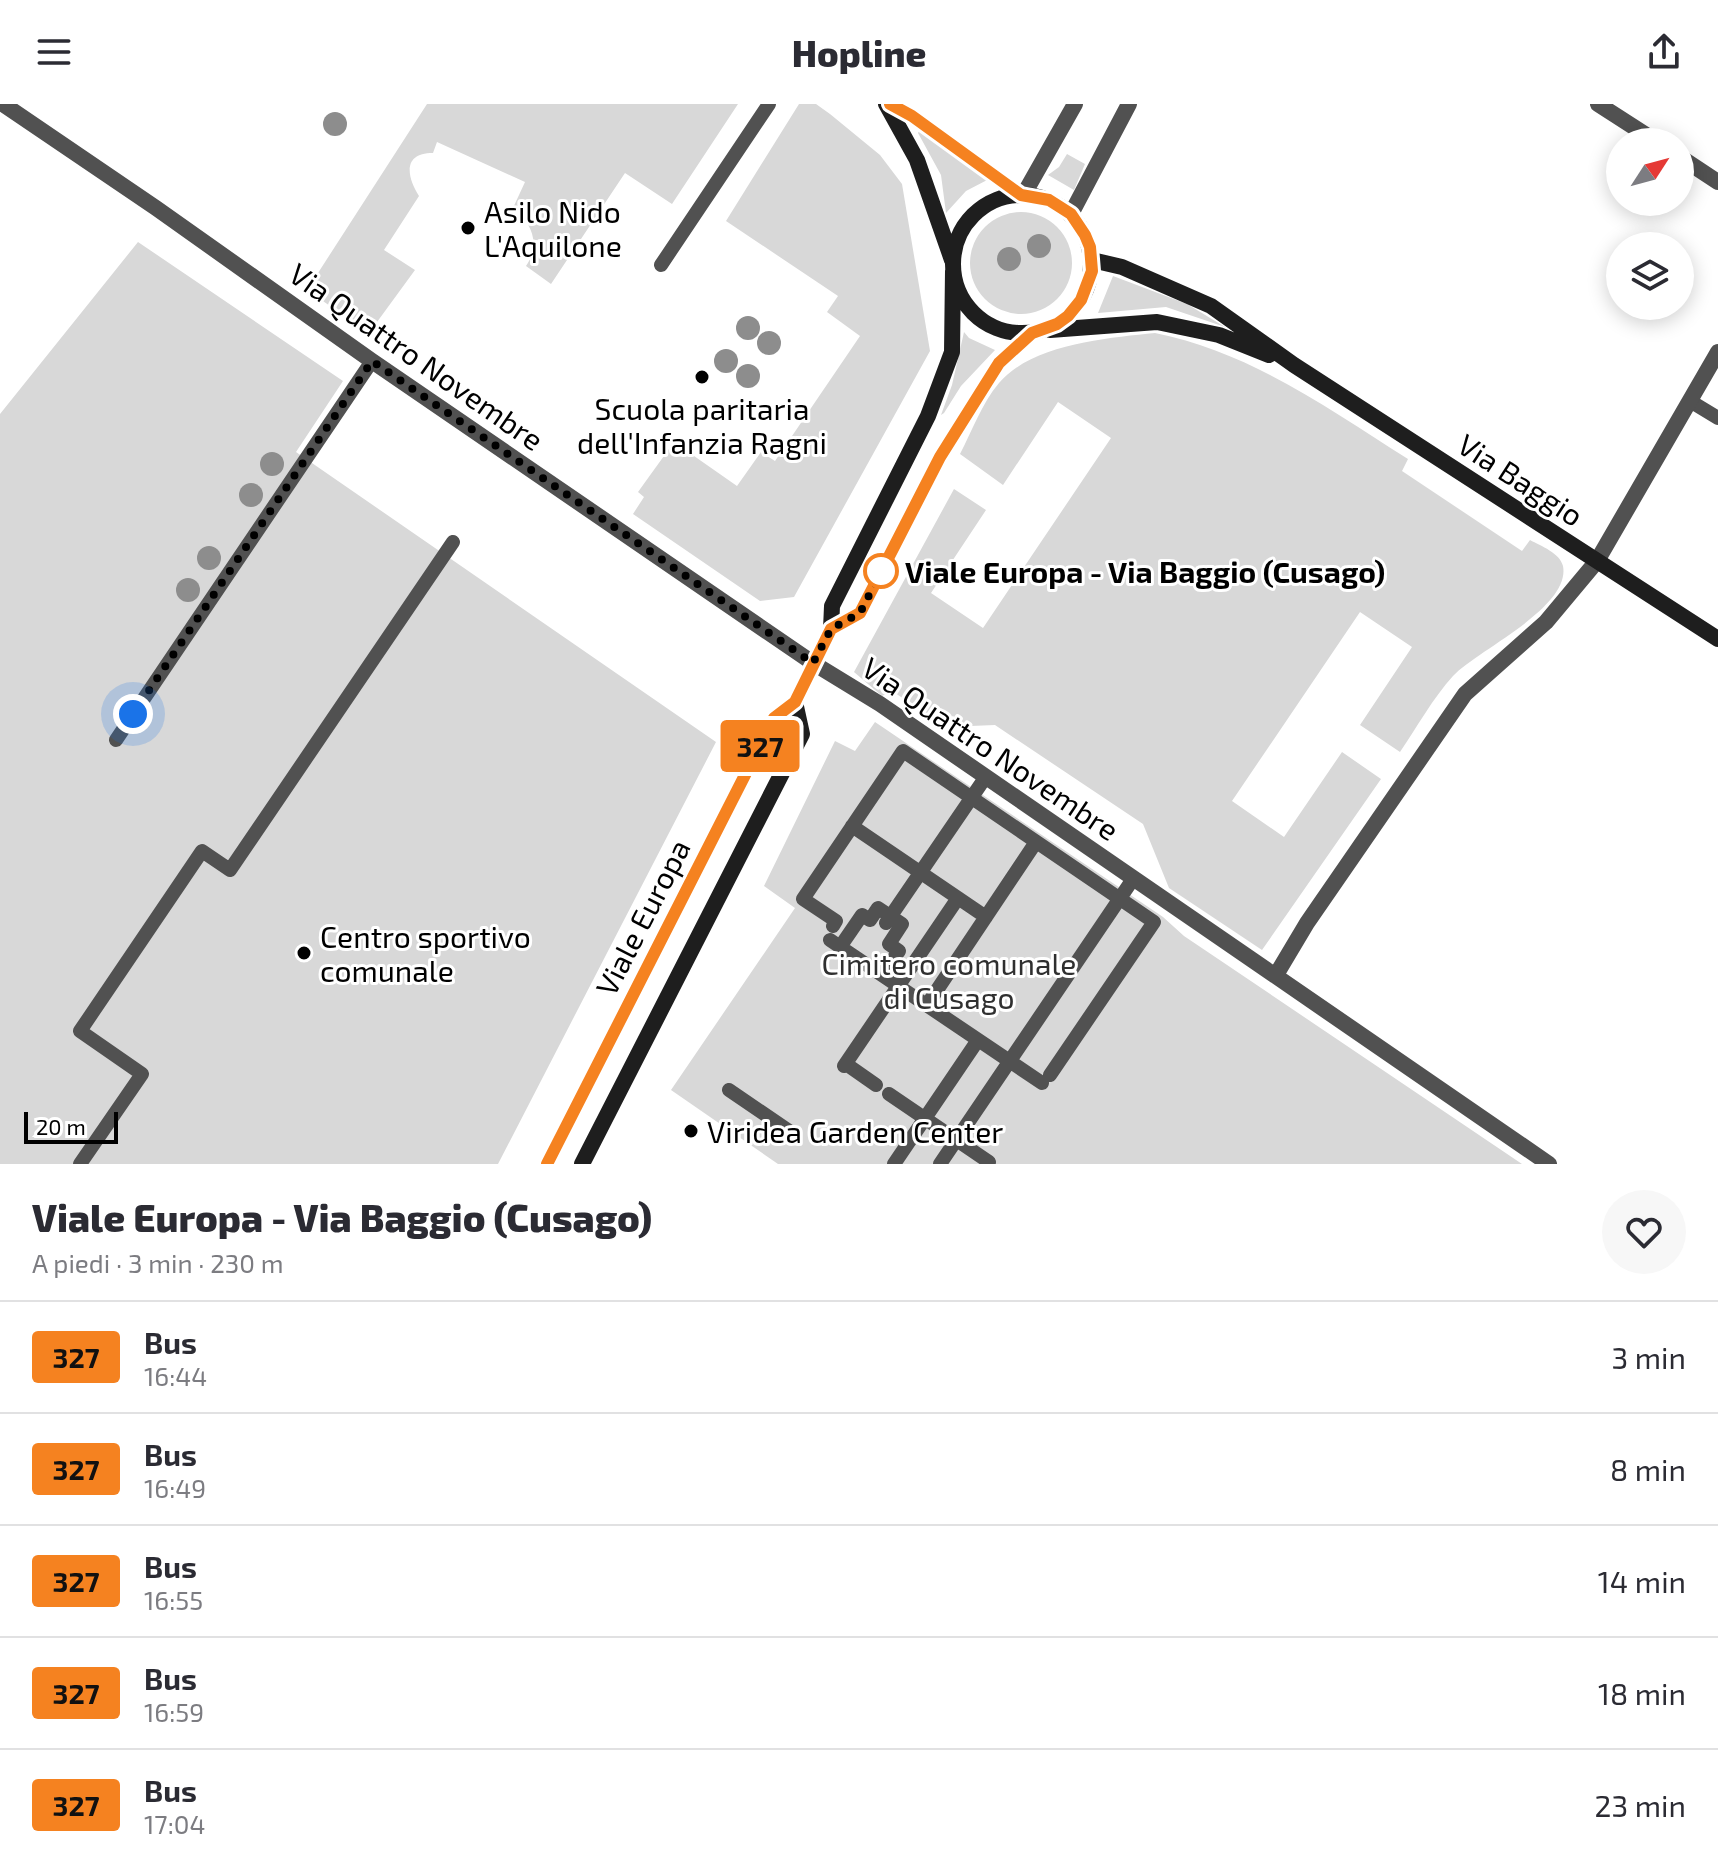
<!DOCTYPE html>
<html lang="it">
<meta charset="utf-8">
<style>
:root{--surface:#fff;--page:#f7f7f7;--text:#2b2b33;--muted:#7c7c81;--line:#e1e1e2}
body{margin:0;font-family:"Exo 2",sans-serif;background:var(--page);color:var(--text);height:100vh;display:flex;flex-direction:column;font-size:30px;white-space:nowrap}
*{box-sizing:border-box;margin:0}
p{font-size:26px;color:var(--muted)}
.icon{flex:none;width:44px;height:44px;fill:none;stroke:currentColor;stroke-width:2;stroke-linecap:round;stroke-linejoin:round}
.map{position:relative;height:1060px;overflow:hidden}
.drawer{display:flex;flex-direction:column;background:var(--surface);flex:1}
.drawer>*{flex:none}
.badge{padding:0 16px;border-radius:6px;font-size:28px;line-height:52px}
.needle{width:52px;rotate:54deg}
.controls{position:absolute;left:1606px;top:24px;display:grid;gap:16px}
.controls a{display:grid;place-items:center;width:88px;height:88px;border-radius:50%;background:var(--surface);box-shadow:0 4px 20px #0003;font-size:40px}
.scale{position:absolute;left:24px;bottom:20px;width:94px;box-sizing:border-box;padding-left:8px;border:4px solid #000;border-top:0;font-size:22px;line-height:28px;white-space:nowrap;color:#000;-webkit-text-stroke:6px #fff;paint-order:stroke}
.you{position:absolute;width:40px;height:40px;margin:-20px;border:6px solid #fff;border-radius:50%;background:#1a73e8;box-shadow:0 0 0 12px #1a73e833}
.map>.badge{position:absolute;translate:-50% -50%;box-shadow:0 0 0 4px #fff}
.round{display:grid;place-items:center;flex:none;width:84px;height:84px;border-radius:42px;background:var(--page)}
.overview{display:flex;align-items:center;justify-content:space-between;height:136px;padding:0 32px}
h1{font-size:38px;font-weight:800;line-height:60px}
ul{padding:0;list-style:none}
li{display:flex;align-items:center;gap:24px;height:112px;padding:0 32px;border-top:2px solid var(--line)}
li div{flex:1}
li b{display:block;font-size:30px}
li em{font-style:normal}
li .badge{min-width:88px;font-weight:700;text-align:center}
header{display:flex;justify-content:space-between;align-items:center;height:104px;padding:0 32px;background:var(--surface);font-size:36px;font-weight:800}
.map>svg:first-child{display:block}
.green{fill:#d8d8d8}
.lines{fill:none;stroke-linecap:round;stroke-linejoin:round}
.lane{stroke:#515151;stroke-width:14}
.street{stroke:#515151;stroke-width:16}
.secondary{stroke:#1e1e1e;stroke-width:16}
.tree{fill:#8d8d8d}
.line-casing{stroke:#fff;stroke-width:18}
.line{stroke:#f58220;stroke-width:12}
.walk{stroke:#000;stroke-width:8;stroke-dasharray:0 14.4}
.poi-dot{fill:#000;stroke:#fff;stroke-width:3}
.stop-dot{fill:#fff;stroke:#f58220;stroke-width:4}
.labels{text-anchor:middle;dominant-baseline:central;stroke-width:6;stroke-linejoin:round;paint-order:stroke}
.poi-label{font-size:30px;fill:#000;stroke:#fff;text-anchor:start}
.street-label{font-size:30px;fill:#000;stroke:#fff}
.stop-label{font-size:30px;font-weight:bold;fill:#000;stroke:#fff;text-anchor:start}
.park-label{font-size:30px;fill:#2f2f2f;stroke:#fff}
</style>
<header><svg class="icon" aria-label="menu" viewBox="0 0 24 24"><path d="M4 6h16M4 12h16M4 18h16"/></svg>Hopline<svg class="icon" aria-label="share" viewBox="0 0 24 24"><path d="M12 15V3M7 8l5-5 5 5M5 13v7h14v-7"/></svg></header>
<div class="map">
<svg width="1718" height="1060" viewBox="0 0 1718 1060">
<rect width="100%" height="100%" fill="#fff"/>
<path class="green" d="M427,0h311l-66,100 -47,-31 -74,111 -25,-18c15,-22 6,-43 -13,-58l12,-26 -88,-40 -4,11c-31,0 -26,24 -14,43l-35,54 31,20 -46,63 -62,-43z
M799,0h17l14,10 50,41 22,29 28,167 -136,246 -34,4 -127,-87 11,-17 -6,-5 36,-50 63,44 24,-34 14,9 85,-125 -33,-24 11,-16 -112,-75z
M921,24l70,50 -25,13 -20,22 -5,-38 -23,-42z
M1067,50l18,10 -11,26 -26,-15 11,-8z
M970 159a51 51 0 1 1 102 0a51 51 0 1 1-102 0Z
M138,138l205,139 -47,71 420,290 -218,422h-498v-750z
M1113,172l74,28 38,23 -59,-20 -68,6z
M964,228l5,6 26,12 -34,36 -17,27 -3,2 11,-30z
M1155,229c95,19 173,75 253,126l-6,12 120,80 8,-11c11,6 30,13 33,26 8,42 -86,84 -110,110 -20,22 -36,51 -53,76l-40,-27 52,-78 -52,-35 -128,189 52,36 58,-85 39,27 -119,171 -93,-62 -26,-64 -148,-99 -49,2 -54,-36 -10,5 -28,-24 100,-183 32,21 -55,83 52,35 128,-190 -53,-36 -55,83 -43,-31c12,-23 22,-51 39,-71 33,-39 108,-45 156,-50z
M875,618l288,195 21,19 338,228h-744l-107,-74 124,-182 -31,-22 71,-145 20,10z"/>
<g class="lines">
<path class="lane" d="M661,161l108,-161
M1690,297l28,17
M116,636l256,-379
M852,722l134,91
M886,819l99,-145
M833,822l3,-5 -33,-22 100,-148 251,171 -104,153
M830,836l212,143
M840,843l22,-32 8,5 8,-12 24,16 -13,20 10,7 -17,24
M927,901l109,-163
M846,960l30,21
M844,962l114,-168
M729,986l66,45
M889,990l100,68
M80,1060l62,-90 -62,-43 122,-180 28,19 223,-328
M894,1060l84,-124
M940,1060l193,-285"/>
<path class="street" d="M3,0l153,104 216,153 441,302 67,41 669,460
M1598,0l59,38
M1680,53l38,25
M1024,90l51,-90
M1071,110l58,-110
M1276,871l31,-52 158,-229 81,-72 51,-61 121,-209"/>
<path class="secondary" d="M886,0l31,56 35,100
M890,0l22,12 109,79
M953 160a69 69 0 1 1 138 0a69 69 0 1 1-138 0Z
M1092,156l30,7 89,39 83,59 424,274
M1050,226l107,-8 62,13 50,20
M831,525l29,-16 80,-156 59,-94 33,-30
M547,1060l227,-446 21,-16 36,-73 1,-23 96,-190 24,-64 1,-81
M582,1060l220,-430 -7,-32"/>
</g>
<g class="tree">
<circle cx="335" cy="20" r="12"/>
<circle cx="1039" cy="142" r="12"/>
<circle cx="1009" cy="155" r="12"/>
<circle cx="748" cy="224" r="12"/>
<circle cx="769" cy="239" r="12"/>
<circle cx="726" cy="257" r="12"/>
<circle cx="748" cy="272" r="12"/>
<circle cx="272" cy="360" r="12"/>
<circle cx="251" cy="391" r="12"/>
<circle cx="209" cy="454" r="12"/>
<circle cx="188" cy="486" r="12"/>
</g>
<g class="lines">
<defs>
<path id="line" d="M547,1060l227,-446 21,-16 36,-73 29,-16 80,-156 59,-94 33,-30 25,-9 11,-8 13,-16 11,-29 -2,-24 -5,-12 -14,-21 -22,-14 -28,-5 -109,-79 -22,-12"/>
</defs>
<use href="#line" class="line-casing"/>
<use href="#line" class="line"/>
<path class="walk" d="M133,610l239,-353 441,302 18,-34 29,-16 24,-47 -3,5"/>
</g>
<g class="poi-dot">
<circle cx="468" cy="124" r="8"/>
<circle cx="702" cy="273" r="8"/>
<circle cx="304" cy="849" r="8"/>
<circle cx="691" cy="1027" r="8"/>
</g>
<circle class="stop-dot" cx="881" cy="467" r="16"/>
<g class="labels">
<g class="poi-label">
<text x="484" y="107">Asilo Nido<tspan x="484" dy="34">L'Aquilone</tspan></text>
<text x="702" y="304" text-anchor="middle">Scuola paritaria<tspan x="702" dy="34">dell'Infanzia Ragni</tspan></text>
<text x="320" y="832">Centro sportivo<tspan x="320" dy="34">comunale</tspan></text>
<text x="707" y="1027">Viridea Garden Center</text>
</g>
<g class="street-label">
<text transform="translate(417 252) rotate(35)">Via Quattro Novembre</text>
<text transform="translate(1521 375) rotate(33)">Via Baggio</text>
<text transform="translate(991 644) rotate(34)">Via Quattro Novembre</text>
<text transform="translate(642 813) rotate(-63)">Viale Europa</text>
</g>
<g class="stop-label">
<text x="905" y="467">Viale Europa - Via Baggio (Cusago)</text>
</g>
<g class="park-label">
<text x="949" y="859">Cimitero comunale<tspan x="949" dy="34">di Cusago</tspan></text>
</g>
</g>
</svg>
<div class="controls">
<a><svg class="needle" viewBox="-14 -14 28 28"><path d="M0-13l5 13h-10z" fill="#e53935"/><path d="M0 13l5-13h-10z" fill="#7c7c81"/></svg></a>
<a><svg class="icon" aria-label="layers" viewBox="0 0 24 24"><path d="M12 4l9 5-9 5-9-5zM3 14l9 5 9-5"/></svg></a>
</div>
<div class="scale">20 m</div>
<div class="you" style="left:133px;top:610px"></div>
<b class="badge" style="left:760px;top:642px;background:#f58220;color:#111">327</b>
</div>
<section class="drawer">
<div class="overview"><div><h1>Viale Europa - Via Baggio (Cusago)</h1><p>A piedi · 3 min · 230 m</p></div><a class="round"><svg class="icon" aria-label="heart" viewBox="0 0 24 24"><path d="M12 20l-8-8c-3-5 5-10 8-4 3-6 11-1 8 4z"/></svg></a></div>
<ul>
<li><span class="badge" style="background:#f58220;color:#111">327</span><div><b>Bus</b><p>16:44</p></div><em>3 min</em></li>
<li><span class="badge" style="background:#f58220;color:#111">327</span><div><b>Bus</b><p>16:49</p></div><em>8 min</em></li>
<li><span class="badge" style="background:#f58220;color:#111">327</span><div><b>Bus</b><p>16:55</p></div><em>14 min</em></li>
<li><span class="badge" style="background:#f58220;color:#111">327</span><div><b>Bus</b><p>16:59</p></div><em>18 min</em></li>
<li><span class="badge" style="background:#f58220;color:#111">327</span><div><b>Bus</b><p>17:04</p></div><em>23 min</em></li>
</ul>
</section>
